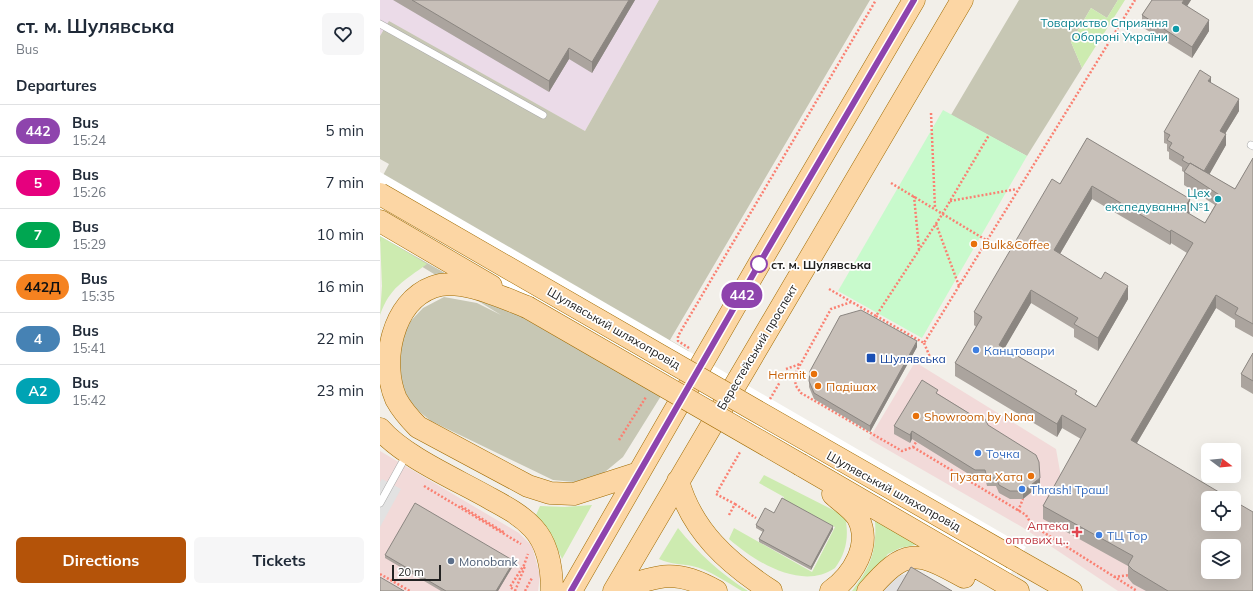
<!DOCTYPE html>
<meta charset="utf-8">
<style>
:root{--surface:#fff;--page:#f6f6f7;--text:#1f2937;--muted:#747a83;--line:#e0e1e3;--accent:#b45309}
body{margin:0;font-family:Mulish,sans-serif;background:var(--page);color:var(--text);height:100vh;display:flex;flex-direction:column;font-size:15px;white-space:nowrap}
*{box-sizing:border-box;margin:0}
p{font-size:13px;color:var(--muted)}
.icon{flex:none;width:22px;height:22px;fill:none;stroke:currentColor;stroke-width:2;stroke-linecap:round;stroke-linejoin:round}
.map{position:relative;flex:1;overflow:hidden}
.drawer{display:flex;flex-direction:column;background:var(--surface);width:380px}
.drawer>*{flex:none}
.badge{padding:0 8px;border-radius:13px;font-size:14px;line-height:26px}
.needle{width:26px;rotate:106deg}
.fabs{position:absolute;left:821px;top:443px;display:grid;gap:8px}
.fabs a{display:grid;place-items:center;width:40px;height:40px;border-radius:6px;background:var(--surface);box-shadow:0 4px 16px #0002;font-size:20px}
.scale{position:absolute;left:12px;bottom:10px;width:49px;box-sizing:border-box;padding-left:4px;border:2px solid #222;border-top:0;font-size:11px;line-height:14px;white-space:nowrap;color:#222;-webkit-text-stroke:3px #fff;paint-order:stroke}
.map>.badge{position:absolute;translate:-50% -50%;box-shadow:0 0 0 2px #fff}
h2{padding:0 16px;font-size:15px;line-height:36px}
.round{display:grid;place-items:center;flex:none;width:42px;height:42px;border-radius:6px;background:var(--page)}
.head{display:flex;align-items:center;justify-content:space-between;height:68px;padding:0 16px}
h1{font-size:19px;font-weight:700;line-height:30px}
.cta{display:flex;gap:8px;margin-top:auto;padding:8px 16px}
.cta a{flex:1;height:46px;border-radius:6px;background:var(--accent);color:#fff;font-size:16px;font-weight:700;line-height:46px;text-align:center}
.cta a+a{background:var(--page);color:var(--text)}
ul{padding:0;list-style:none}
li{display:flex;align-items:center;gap:12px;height:52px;padding:0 16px;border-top:1px solid var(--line)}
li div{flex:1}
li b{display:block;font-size:15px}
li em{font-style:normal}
li .badge{min-width:44px;font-weight:700;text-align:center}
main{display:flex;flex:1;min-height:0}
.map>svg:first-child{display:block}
.residential{fill:#e0dfdf}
.commercial{fill:#f2dad9}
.industrial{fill:#ebdbe8}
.construction{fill:#c7c7b4}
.grass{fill:#cdebb0}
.park{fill:#c8facc}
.parking{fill:#e2e2e2}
.pier{fill:#fff}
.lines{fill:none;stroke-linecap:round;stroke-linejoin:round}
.lane-casing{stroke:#a9a9a9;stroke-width:8}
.primary-casing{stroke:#a06b00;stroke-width:23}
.path{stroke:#fa8072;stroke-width:2.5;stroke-dasharray:2 2;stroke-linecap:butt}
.lane{stroke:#fff;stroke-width:7}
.primary{stroke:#fcd6a4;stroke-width:22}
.primary-bridge-casing{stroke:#a06b00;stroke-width:23;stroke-linecap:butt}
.primary-bridge{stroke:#fcd6a4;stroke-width:22}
.wall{fill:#aba49e;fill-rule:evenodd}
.shaded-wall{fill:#8b8681}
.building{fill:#c7bfb8;stroke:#8b8681;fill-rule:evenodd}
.line-casing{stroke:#fff;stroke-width:9}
.line{stroke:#8e44ad;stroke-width:6}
.culture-dot{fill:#0f9aa8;stroke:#fff;stroke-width:1.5}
.food-dot{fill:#e8710a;stroke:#fff;stroke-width:1.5}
.stop-dot{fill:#fff;stroke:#8e44ad;stroke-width:2}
.shop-dot{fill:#3f7fe0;stroke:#fff;stroke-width:1.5}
.transit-dot{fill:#1a4fb4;stroke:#fff;stroke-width:1.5}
.health-dot{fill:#e0444e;stroke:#fff;stroke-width:1.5}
.service-dot{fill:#5c6f8a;stroke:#fff;stroke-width:1.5}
.labels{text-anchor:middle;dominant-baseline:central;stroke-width:3.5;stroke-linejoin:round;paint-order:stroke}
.culture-label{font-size:12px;fill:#0d838f;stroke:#fff;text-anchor:end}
.food-label{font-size:12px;fill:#c56008;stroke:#fff;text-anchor:start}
.stop-label{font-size:12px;font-weight:bold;fill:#222;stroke:#fff;text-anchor:start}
.street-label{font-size:12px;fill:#222;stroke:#fff}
.shop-label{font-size:12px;fill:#366cbe;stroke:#fff;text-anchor:start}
.transit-label{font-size:12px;fill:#164399;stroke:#fff;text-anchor:start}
.health-label{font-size:12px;fill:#be3a42;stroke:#fff;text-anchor:end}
.service-label{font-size:12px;fill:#4e5e75;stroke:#fff;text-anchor:start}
</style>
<main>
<section class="drawer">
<div class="head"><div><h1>ст. м. Шулявська</h1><p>Bus</p></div><a class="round"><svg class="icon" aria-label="heart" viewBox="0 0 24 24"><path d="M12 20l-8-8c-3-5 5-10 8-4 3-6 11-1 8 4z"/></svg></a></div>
<h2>Departures</h2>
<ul>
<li><span class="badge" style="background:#8e44ad;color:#fff">442</span><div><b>Bus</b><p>15:24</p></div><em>5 min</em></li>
<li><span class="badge" style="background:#e6007e;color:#fff">5</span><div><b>Bus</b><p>15:26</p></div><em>7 min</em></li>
<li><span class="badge" style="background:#00a651;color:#fff">7</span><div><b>Bus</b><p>15:29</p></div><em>10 min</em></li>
<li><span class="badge" style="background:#f58220;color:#111">442Д</span><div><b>Bus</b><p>15:35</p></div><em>16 min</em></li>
<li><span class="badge" style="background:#4682b4;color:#fff">4</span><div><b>Bus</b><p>15:41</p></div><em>22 min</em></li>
<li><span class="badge" style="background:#00a3b4;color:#fff">А2</span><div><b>Bus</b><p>15:42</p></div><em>23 min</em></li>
</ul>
<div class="cta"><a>Directions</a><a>Tickets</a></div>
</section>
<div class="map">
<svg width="873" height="591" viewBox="0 0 873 591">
<rect width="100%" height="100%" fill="#f2efe9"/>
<path class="residential" d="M535,573l36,18h-75l25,-16z"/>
<path class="commercial" d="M535,362l141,87 5,28 176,114h-119l-96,-64 -153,-88z
M0,451l139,82 13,13 8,29 -2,16h-158z"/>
<path class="industrial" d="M0,0h279l-74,131 -196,-109 -9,14z"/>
<path class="construction" d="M279,0h211l-200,340 19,11 -66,106 -23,19 -26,6 -21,-2 -122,-59 -20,-16 -11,-25v-29l5,-24 18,-19 21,-11 33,6 24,12 -121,-74v-60l9,-17 -9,-5v-123l9,-15 196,110z
M639,0h99l-11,18 -16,-10 -20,34 11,26 -55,88 -76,-41z"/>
<path class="grass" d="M738,0h7l-43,68 -11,-26 20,-34 16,10z
M0,236l47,28c-23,17 -37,23 -47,51l2,-29z
M384,475l81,41c4,19 2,36 -10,52 -33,23 -80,-6 -106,-29l5,-11 78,44 23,-45 -52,-27 1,-3 -25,-14z
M212,505l-30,54 -11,-25 -15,-19 4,-9 25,1z
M495,520l51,23 -26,5 -12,6 -31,37h-5c19,-24 25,-41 23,-71z
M298,528c20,25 43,46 70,63h-6c-16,-9 -32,-21 -50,-25 -11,-2 -22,-2 -33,-7z"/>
<path class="park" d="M563,110l84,46 -105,182 -84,-47z"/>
<path class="parking" d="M2,479l19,10 -21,38v-45z"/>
<path class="pier" d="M0,172l646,375 -25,43 -621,-354z"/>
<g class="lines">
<defs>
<path id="lane" d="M0,24l163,91
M871,145l2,1
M0,503l27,-49"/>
<path id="primary" d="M0,221l111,65
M147,307c-26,-10 -67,-30 -94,-20 -41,15 -53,75 -37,112 6,11 13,19 22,28l110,59 22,7 24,1 65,-21
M0,429c24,28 78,51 111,70 15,8 30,16 42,29 16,17 19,41 19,63
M421,465l217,126
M298,481c14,50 50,82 93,110
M633,558l58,33
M191,591l191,-332 152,-259
M234,591l348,-591
M235,591c42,-15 59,-24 101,0
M451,591c22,-16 41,-46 27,-73 -5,-9 -18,-17 -25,-24
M488,591c37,-43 48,-41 96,-14"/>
</defs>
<use href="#lane" class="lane-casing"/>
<use href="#primary" class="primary-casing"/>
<path class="path" d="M551,113l4,95
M511,183l95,57
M534,196l5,53
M570,201l67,-12
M556,224l23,62
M449,289l47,27 67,-103 46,-78
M471,302l-20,7 -37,67 2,10 5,7 101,58 11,-4 5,-8
M496,316l48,27 211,-343
M544,343l6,14
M309,348l-11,-7v-5l198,-336
M406,369l14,-5
M390,399l10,-17
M239,440l27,-43
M533,447l113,68 6,10 105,66
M44,486l97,58
M355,504l21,14
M81,506l44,27
M638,511l5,-12
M349,515l6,-11 -19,-10 24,-42
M0,574l30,17
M734,577l17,-2
M135,591l10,-25
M136,591l-6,-4 14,-22 4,-11
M145,591l7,-13"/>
<use href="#lane" class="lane"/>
<use href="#primary" class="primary"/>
<defs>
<path id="primary-bridge" d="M0,194c212,121 421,244 633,364
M147,307l274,158"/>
</defs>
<use href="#primary-bridge" class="primary-bridge-casing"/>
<use href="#primary-bridge" class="primary-bridge"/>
</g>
<path class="wall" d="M13,0h242l-43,73 -23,-14 -20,33z
M772,0h39l-4,6 22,25 -17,27 -50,-31v-12z
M831,83l28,28 -14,23 1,11 -17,29 26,15 18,-31v179l-18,-10v-7l-19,-12 -79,135 116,148h-107l-13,-7 -5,-6v-12l-85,-47v-13l38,-67 -19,-11 -5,9 -102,-61v-13l21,-36 -2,-2v-13l86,-128 27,-46 103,74 -1,2 16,9 10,-18 -31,-20v-13l-2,-1v-4l-13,-8v-7l-2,-1v-7l-3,-1v-11zM712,199l78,46 1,-2 16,10 -91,154 -19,-12 -73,-47 27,-45 43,26v8l24,14 30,-52 -68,-45z
M537,347l-47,85 -56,-33 -5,-12v-6z
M873,353v41l-12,-7v-13z
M558,394l50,31 52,60 -17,14h-13l-11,-6 -3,-7h-9l-2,-8h-10l-63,-39 -2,4 -16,-9v-8z
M394,513l59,16 -22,41 -52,-28v-3l4,-7 -7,-4v-3z
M5,555l129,9 -16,27h-57l-56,-33z"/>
<path class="shaded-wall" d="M249,0h6l-43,73v-11z
M804,0h7l-9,14v-11z
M829,20v11l-17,27v-11z
M189,48v11l-20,33v-11z
M831,77v11l-3,-7z
M859,99v12l-19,31v-11z
M846,134v11l-22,39v-12z
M712,186v13l-38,65v-14z
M810,199v13l-7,12v-14z
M791,230v13l-1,2v-13z
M748,286v13l-30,52v-13z
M651,290v13l-32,55v-13z
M836,295v13l-85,145v-13z
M537,341v6l-47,85v-6z
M682,415v13l-5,9v-13z
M532,431v8l-2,4v-8z
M660,478v7l-17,14v-8z
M453,526v3l-22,41v-3z
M134,561v3l-16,27h-2z"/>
<path class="building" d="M32,0h217l-37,62 -23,-14 -20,33z
M772,0h32l-2,3 27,17 -17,27 -50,-32z
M820,70l11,7 -3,4 31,18 -19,32 6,3 -22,37 -14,-8 -1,1 -7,-4 2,-3 -15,-9 3,-5 -5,-3 3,-5 -6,-3z
M707,138l103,61 -7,11 22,13 16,-27 -37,-24 6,-9 45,26 18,-31v166l-18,-10 3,-6 -22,-13 -85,145 98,58h-21v26h26v-23l19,11v79h-85l-35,-21 -5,-5 5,-9 -90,-50 43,-77 -24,-14 -5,9 -102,-61 27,-46 -8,-5 78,-133 8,5zM712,186l78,46 1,-2 22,13 -97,164 -21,-13 2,-3 -78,-46 32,-55 47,28 -4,6 24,14 30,-52 -23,-14 -4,7 -47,-29zM828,546h26v26h-26z
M481,310l56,31 -47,85 -56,-33 -5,-12 1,-10 30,-55z
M873,353v28l-12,-7z
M542,380l16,10 -2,3 39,24h9l4,8 48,30 3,7 1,16 -17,13h-13l-11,-6 -3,-7h-9l-2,-8h-10l-63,-39 -2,4 -16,-9z
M402,498l51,28 -22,41 -52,-28 5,-9 -8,-5 9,-17 9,5z
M35,503l99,58 -18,30h-50l-61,-36z
M531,567l41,24h-55z
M0,577l24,14h-24z"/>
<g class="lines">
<defs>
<path id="line" d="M191,591l191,-332 152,-259"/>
</defs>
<use href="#line" class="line-casing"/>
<use href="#line" class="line"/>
</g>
<g class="culture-dot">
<circle cx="796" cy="29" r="4"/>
<circle cx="838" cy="199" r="4"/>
</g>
<g class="food-dot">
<circle cx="594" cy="244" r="4"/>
<circle cx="434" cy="374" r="4"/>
<circle cx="438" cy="386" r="4"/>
<circle cx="536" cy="416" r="4"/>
<circle cx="651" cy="476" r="4"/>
</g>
<circle class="stop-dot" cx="379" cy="264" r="8"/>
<g class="shop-dot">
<circle cx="596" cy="350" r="4"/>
<circle cx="598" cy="453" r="4"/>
<circle cx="642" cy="489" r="4"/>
<circle cx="719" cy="535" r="4"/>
</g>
<rect class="transit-dot" x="486" y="353" width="10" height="10" rx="2"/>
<path class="health-dot" d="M695 526h4v4h4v4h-4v4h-4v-4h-4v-4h4z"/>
<circle class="service-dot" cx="71" cy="561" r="4"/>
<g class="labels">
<g class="culture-label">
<text x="788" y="22">Товариство Сприяння<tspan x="788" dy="14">Обороні України</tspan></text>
<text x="830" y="192">Цех<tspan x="830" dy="14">експедування №1</tspan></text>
</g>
<g class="food-label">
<text x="602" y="244">Bulk&amp;Coffee</text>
<text x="426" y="374" text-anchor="end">Hermit</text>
<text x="446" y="386">Падішах</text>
<text x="544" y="416">Showroom by Nona</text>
<text x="643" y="476" text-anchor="end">Пузата Хата</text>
</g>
<g class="stop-label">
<text x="391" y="264">ст. м. Шулявська</text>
</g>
<g class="street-label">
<text transform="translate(234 328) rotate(30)">Шулявський шляхопровід</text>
<text transform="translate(377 347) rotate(-59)">Берестейський проспект</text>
<text transform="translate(514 491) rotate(29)">Шулявський шляхопровід</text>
</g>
<g class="shop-label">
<text x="604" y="350">Канцтовари</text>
<text x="606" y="453">Точка</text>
<text x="650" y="489">Thrash! Траш!</text>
<text x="727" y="535">ТЦ Тор</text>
</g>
<g class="transit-label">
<text x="500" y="358">Шулявська</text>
</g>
<g class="health-label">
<text x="689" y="525">Аптека<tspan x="689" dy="14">оптових ц‥</tspan></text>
</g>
<g class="service-label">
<text x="79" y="561">Monobank</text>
</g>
</g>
</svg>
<div class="fabs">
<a><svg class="needle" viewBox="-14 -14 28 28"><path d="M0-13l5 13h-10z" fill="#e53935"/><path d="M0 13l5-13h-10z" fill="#747a83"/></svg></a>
<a><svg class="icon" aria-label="locate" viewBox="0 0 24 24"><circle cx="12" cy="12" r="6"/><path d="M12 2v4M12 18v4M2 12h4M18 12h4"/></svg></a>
<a><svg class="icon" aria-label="layers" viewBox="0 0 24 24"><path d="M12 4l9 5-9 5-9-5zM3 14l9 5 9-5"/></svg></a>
</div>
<div class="scale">20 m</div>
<b class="badge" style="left:362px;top:295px;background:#8e44ad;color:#fff">442</b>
</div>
</main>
